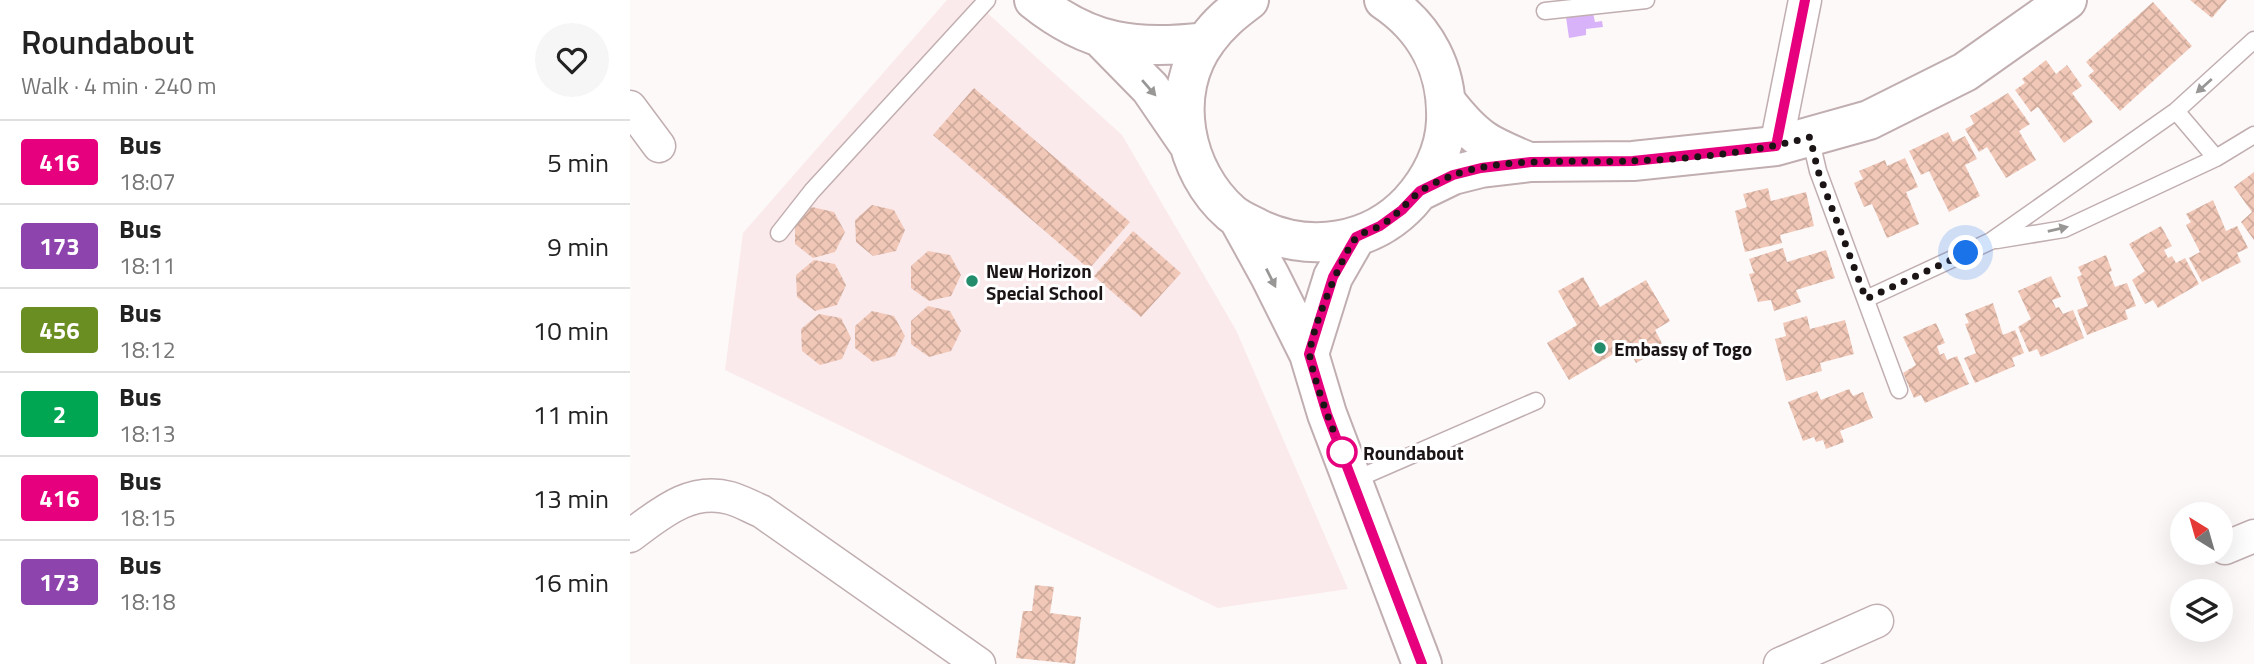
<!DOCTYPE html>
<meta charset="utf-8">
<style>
:root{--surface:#fff;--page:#f6f6f6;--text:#222;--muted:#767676;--line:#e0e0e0}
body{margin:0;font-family:"Titillium Web",sans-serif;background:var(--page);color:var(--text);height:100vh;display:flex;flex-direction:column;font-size:26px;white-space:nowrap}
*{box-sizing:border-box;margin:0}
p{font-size:23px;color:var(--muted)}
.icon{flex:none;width:38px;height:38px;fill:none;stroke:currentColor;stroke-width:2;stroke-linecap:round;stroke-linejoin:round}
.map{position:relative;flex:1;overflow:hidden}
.sheet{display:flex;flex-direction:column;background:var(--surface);width:630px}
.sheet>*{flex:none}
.badge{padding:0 14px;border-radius:5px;font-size:24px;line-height:46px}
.needle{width:46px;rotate:323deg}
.tools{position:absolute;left:1540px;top:502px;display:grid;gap:14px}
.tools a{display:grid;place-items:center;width:63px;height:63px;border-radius:50%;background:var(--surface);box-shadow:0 7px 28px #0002;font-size:35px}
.you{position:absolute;width:35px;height:35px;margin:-18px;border:5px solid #fff;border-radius:50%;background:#1a73e8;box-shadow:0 0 0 10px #1a73e833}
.map>.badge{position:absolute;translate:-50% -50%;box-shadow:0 0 0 4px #fff}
.round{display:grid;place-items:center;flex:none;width:74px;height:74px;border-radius:37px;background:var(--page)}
.summary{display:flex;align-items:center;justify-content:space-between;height:119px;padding:0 21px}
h1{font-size:33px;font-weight:600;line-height:52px}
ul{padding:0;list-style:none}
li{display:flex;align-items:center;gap:21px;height:84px;padding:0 21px;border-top:2px solid var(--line)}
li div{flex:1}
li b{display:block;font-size:26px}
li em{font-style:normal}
li .badge{min-width:77px;font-weight:700;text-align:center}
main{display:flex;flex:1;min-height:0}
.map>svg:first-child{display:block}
.built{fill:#fbeaeb}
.water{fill:#d9b3f9}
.building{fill:url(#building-cross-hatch)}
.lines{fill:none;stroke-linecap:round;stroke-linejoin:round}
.lane-casing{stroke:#c1aeb0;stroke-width:19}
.street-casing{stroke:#c1aeb0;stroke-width:35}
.secondary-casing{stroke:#c1aeb0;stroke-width:42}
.lane{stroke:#fff;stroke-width:16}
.street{stroke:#fff;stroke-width:32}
.secondary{stroke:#fff;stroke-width:38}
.oneway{fill:#999696}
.line-casing{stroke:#fff;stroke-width:16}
.line{stroke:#e6007e;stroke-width:10}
.walk{stroke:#1c1516;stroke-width:7;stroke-dasharray:0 12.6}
.poi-dot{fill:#238c6a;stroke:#fff;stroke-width:2.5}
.stop-dot{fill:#fff;stroke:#e6007e;stroke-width:3.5}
.labels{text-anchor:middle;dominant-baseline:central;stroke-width:6;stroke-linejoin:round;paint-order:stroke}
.poi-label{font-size:19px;font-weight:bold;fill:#1c1516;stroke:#fff;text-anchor:start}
.stop-label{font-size:19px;font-weight:bold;fill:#1c1516;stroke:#fff;text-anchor:start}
</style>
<main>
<section class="sheet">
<div class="summary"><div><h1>Roundabout</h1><p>Walk · 4 min · 240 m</p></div><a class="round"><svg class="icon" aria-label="heart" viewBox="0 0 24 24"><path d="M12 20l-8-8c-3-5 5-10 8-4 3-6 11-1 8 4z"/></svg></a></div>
<ul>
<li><span class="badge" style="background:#e6007e;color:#fff">416</span><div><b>Bus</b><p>18:07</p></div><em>5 min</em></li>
<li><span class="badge" style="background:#8e44ad;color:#fff">173</span><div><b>Bus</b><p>18:11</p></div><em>9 min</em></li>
<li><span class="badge" style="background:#6b8e23;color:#fff">456</span><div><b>Bus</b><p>18:12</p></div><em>10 min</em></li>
<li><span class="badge" style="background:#00a651;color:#fff">2</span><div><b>Bus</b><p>18:13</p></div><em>11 min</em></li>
<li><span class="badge" style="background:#e6007e;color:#fff">416</span><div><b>Bus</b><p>18:15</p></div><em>13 min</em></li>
<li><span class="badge" style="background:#8e44ad;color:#fff">173</span><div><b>Bus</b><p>18:18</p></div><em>16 min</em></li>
</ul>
</section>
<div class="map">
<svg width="1624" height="664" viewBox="0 0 1624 664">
<defs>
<pattern id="building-cross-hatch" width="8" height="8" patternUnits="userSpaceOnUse" patternTransform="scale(1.75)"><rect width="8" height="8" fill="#f1c8b8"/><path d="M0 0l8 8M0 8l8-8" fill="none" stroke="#ceab9d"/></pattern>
</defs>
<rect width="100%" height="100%" fill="#fdf9f9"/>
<path class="built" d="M317,0h26l149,135 114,195 112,259 -130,19 -493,-238 18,-137z"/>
<path class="water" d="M963,13l2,9 7,-1 1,6 -17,2v6l-17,3 -3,-21z"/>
<path class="building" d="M1560,0h37l-15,18z
M1523,2l39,44 -72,65 -32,-35 6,-5 -8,-9z
M1416,60l10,14 11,-9 15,21 -10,7 21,29 -29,21 -26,-36 -7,5 -16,-22 10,-7 -3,-4z
M344,88l156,134 -41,47 -156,-134z
M1378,93l22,31 -11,7 17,29 -30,18 -19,-31 -8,5 -14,-23 9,-5 -4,-8z
M1318,132l5,10 12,-6 12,23 -12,6 15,31 -31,16 -20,-41 -8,4 -12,-24z
M1275,158l13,29 -12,5 13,32 -32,14 -15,-34 -8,3 -10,-24 9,-4 -4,-8 26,-11 2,6z
M1624,172v68l-13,-18 11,-10 -18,-25z
M1138,188l3,13 35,-9 8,34 -34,9 2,8 -37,9 -10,-41 12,-4 -4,-13z
M1583,200l13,31 11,-5 11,22 -11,5 4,9 -39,20 -13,-24 11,-6 -14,-27 5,-3 -5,-8z
M242,205l22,5 11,20 -9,21 -23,5 -17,-14 -1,-22z
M182,207l22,5 11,20 -10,20 -22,6 -18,-14v-22z
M1531,226l11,20 -8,4 4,8 4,-2 4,7 9,-5 14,26 -41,24 -5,-8 -8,4 -13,-24 13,-9 -16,-27z
M503,231l48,42 -40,44 -47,-41z
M1153,248l4,14 39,-12 9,28 -39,12 5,12 -27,9 -3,-11 -13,2 -9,-28 5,-1 -5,-14z
M298,251l22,4 11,20 -10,21 -22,5 -18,-13v-22z
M1476,255l6,16 -3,1 6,15 12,-4 9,23 -11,4 3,9 -41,16 -10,-25 11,-4 -11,-29 5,-2 -4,-8z
M184,260l21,4 11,21 -9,20 -22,6 -18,-14 -1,-22z
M1421,276l10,21 -9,3 4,8 3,-1 4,7 10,-4 11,28 -43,19 -4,-8 -8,3 -11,-25 13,-8 -13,-28z
M953,277l17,30 46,-27 24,41 -15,9 9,17 -28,16 -9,-17 -58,34 -22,-37 30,-18 -19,-34z
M1363,303l10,32 12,-5 9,23 -12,5 3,8 -40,17 -11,-25 12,-5 -11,-29 4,-1 -4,-9z
M298,306l22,5 11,20 -10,20 -22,6 -18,-13v-23z
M242,311l22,5 11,20 -10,20 -22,6 -18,-14v-22z
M189,314l22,4 10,20 -9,21 -22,6 -18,-14 -1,-22z
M1177,316l3,13 35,-9 9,34 -34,9 2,8 -36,10 -11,-42 11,-3 -3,-13z
M1306,323l9,20 -8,3 3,9 4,-2 3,7 10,-4 12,28 -44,19 -4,-8 -7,3 -11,-25 13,-8 -13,-28z
M1219,389l4,7 10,-4 10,26 -33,13 4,11 -18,7 -3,-9 -7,2 -2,-5 -11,4 -15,-39 29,-11 4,9z
M405,585l19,2 -4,26 31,4 -6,47 -59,-6 7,-47h9z"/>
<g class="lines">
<defs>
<path id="lane" d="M915,11l101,-11
M1546,111l40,47
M1180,137l8,34 81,219
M149,233l33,-42 175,-191
M1367,240l67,-11 152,-71 38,-23
M1236,299l125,-58 185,-130 78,-71
M722,481l184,-80"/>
<path id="street" d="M0,107l29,39
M1146,146l29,-146
M0,536c30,-22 60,-49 100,-38 11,3 21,9 31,13l218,153
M1595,548l29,-12
M1150,664l97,-43"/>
<path id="secondary" d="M404,0c56,45 102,50 171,42
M619,0c-16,12 -30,23 -42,40 -40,53 -23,132 24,173 8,7 19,11 28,16 51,24 112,15 151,-27 20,-22 35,-51 36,-81 2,-51 -20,-93 -62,-121
M472,39l48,49 37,54
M817,103c28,36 40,42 82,59
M790,191l33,-16 28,-7 50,-6 102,-1 143,-15 93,-26 96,-48 102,-72
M608,218l32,58 39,78 18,60 95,250
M679,354l24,-77 23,-40"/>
</defs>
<use href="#lane" class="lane-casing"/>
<use href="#street" class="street-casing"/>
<use href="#secondary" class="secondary-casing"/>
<use href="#lane" class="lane"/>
<use href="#street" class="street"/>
<use href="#secondary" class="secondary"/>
</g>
<defs><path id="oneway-solid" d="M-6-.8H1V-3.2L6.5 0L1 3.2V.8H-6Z" transform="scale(1.75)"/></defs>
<g class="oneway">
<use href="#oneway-solid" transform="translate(1574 86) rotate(138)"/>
<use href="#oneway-solid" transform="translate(519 88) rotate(49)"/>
<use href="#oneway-solid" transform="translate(1428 229) rotate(-13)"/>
<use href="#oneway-solid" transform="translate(641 278) rotate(63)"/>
</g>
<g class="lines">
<defs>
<path id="line" d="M792,664l-95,-250 -18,-60 24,-77 23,-40 24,-11 22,-16 18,-19 33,-16 28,-7 50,-6 102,-1 143,-15 29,-146"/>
</defs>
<use href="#line" class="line-casing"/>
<use href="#line" class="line"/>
<path class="walk" d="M712,452l2,6c-12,-32 -27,-66 -34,-101 -3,-18 32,-102 45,-118 6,-7 19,-9 28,-15 14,-9 23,-21 35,-31 9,-7 23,-13 33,-17 49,-20 127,-13 180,-15 59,-2 122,-8 179,-24l8,34 48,128 100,-46"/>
</g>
<g class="poi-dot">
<circle cx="342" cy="281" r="7"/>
<circle cx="970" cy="348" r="7"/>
</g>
<circle class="stop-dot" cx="712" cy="452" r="14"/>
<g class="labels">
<g class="poi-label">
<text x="356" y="270">New Horizon<tspan x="356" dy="22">Special School</tspan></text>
<text x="984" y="348">Embassy of Togo</text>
</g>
<g class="stop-label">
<text x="733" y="452">Roundabout</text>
</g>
</g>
</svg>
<div class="tools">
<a><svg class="needle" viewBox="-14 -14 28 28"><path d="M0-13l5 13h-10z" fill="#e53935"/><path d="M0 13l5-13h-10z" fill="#767676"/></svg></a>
<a><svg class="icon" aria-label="layers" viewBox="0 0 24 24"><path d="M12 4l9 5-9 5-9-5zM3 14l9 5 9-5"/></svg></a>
</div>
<div class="you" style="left:1336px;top:253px"></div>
</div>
</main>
